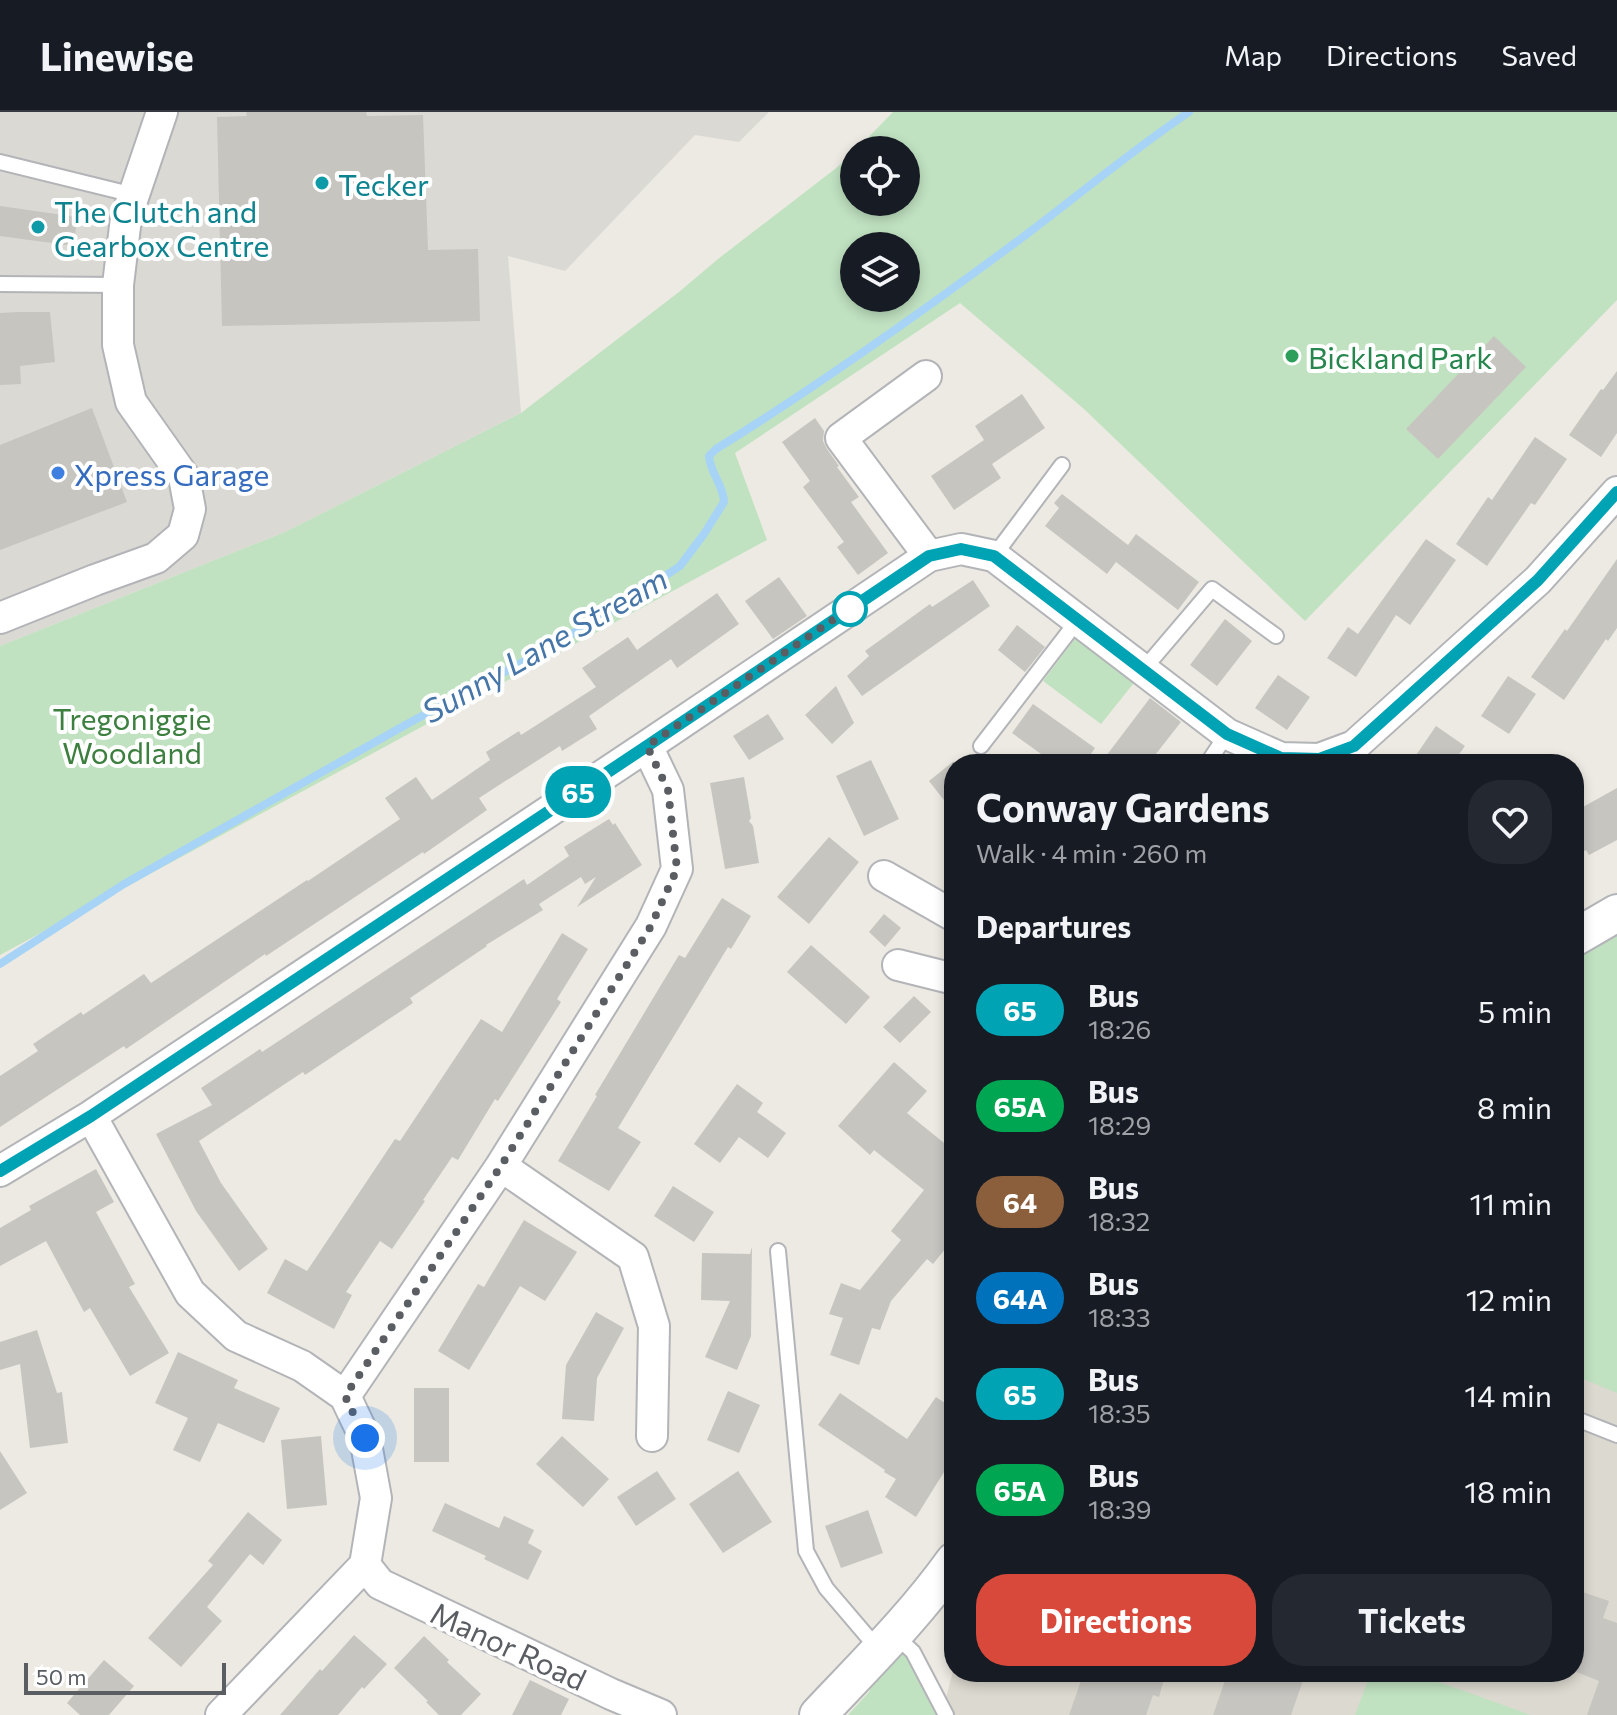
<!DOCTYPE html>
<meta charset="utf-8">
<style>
:root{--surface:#171b24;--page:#242831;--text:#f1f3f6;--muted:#9ea1a6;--line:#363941;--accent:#d9493b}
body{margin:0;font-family:Commissioner,sans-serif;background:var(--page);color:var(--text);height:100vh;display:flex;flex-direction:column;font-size:30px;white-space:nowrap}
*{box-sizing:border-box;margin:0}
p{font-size:26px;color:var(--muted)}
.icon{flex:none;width:44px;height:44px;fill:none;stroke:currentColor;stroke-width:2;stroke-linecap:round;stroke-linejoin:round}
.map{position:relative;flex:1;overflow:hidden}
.drawer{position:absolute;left:944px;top:642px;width:640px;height:928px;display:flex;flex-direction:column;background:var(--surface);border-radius:32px;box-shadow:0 4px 12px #0003}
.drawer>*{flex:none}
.badge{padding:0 16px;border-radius:26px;font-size:28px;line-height:52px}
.controls{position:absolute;left:840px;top:24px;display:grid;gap:16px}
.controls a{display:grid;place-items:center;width:80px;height:80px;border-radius:50%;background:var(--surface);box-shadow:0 4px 12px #0003;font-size:40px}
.scale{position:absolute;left:24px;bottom:20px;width:202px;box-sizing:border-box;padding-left:8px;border:4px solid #5a5e62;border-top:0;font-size:22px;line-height:28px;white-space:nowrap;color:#5a5e62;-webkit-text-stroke:6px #fff;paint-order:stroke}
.you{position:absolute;width:40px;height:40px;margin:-20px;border:6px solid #fff;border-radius:50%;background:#1a73e8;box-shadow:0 0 0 12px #1a73e833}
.map>.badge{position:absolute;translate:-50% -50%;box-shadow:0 0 0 4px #fff}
h2{padding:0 32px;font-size:30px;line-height:72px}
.round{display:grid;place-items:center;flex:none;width:84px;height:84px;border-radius:32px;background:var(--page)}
.summary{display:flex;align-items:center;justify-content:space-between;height:136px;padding:0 32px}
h1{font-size:38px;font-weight:700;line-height:60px}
.primary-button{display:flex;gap:16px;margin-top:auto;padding:16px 32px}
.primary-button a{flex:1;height:92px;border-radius:32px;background:var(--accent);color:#fff;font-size:32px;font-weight:700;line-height:92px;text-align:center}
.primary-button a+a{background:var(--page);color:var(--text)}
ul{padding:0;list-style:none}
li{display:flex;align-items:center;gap:24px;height:96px;padding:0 32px}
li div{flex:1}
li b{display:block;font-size:30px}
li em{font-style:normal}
li .badge{min-width:88px;font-weight:700;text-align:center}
header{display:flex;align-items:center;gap:48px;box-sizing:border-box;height:112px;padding:0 40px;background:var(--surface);border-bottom:2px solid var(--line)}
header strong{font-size:38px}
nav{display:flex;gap:44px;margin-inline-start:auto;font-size:28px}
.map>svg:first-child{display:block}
.industrial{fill:#dbd9d4}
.education{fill:#dcd9d0}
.green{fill:#c0e2c1;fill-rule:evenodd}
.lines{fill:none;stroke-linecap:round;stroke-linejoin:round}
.stream{stroke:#a7d3f7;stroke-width:8}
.building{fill:#c7c5c0}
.service-casing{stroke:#b3b4b8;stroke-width:18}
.minor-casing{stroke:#b3b4b8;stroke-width:34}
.tertiary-casing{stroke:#b3b4b8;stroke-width:40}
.service{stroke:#fff;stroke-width:14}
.minor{stroke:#fff;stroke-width:30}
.tertiary{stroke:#fff;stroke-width:36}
.line-casing{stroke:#fff;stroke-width:18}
.line{stroke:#00a3b4;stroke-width:12}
.walk{stroke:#5a5e62;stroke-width:8;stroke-dasharray:0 14.4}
.culture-dot{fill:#0f9aa8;stroke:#fff;stroke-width:3}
.leisure-dot{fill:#2e9e5b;stroke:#fff;stroke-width:3}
.shop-dot{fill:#3f7fe0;stroke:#fff;stroke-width:3}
.stop-dot{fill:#fff;stroke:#00a3b4;stroke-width:4}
.labels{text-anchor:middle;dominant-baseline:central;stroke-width:8;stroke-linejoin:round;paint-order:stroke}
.culture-label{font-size:30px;fill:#0d838f;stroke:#fff;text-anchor:start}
.leisure-label{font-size:30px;fill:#27864d;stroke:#fff;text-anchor:start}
.shop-label{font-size:30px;fill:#366cbe;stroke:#fff;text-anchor:start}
.park-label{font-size:30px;fill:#3c7f3f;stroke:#fff}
.street-label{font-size:30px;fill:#5a5e62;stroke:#fff}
.water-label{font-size:32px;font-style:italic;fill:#4675a7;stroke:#fff}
</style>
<header>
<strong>Linewise</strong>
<nav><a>Map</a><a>Directions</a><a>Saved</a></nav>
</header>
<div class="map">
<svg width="1617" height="1603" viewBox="0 0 1617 1603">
<rect width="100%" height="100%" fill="#eceae2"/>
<path class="industrial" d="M0,0h769l-30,30 -44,-7 -130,136 -57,-15 13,157 -236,119 -285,114z"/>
<path class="education" d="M1617,807v796h-662l-9,-17 8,-31v5h620v-728z"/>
<path class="green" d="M893,0h724v188l-312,321 -221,-212 -124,-106 -225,150 32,87 -767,415v-309l285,-114 236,-119 158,-121 39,-33 117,-90 19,-17v50h52v-52h-50zM854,134h52v52h-52z
M1079,521l58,46 -36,45 -58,-43z
M1617,807v474l-43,-18v-431z
M894,1523l46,80h-92l21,-23z
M1371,1560h40l120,43h-176z"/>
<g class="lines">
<path class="stream" d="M0,852l124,-80 283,-160 127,-68 89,-52 57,-38 24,-32 20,-32c0,-16 -14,-29 -15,-46l7,-7c107,-66 210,-140 311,-215 54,-41 106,-84 162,-122"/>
</g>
<path class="building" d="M246,0h120l1,4 56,-1 5,135 50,-1 2,72 -258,5 -5,-209 30,-1z
M0,94l77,11 -3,29 -74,-10z
M18,200h32l5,50 -35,4 1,18 -21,1v-72z
M1494,224l32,31 -88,92 -32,-30z
M1617,259v62l-16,24 -32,-22 32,-46 2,1z
M1022,282l23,34 -53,36 9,14 -47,32 -23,-34 53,-36 -9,-14z
M92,296l35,94 -127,48v-105z
M815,306l9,13 -1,10 4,8 12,17 -2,1 22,30 -8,5 37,51 -30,22 -21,-28 7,-5 -41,-55 7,-6 -28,-39z
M1535,325l32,22 -32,46 -4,-2 -44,63 -31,-22 32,-47 4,3z
M1062,382l66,51 8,-11 63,48 -21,28 -62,-48 -9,12 -31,-24 1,-1 -1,1 -31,-24 14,-18 -5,-5z
M1426,427l30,21 -46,65 -14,-10 -40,62 -29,-19 21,-31 10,7z
M1617,447v69l-9,13 -2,-2 -42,61 -33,-23 34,-48 2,2z
M779,465l28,39 -34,23 -28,-38z
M973,468l17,26 -128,90 -15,-20 22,-20 -4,-5 65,-47 2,3z
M717,481l22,31 -62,44 -6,-9 -82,57 8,13 -35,22 -2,-5 -81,52 8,12 -63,44 -1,-2 -157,104 -1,-2 -139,95 -2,-3 -124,81v-51l38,-25 -5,-7 48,-32 2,3 61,-41 7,9 156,-103 1,1 92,-62 -15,-21 31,-21 16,23 58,-40 -4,-8 33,-21 2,4 75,-48 -14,-19 46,-31 9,13z
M1225,507l27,22 -35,45 -27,-21z
M1017,513l28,22 -20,25 -27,-22z
M1278,563l32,22 -23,33 -32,-22z
M1508,564l28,18 -27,40 -28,-18z
M836,574l18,37 -22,21 -27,-29z
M1150,586l31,24 -33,42h-48z
M1033,592l62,44 -11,16h-29l-43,-31z
M768,602l16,25 -35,21 -16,-24z
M1436,614l29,20 -13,18h-42z
M871,648l28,59 -35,17 -28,-60z
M954,649v52l-25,-32z
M744,665l7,41 -2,3 4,5 6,37 -34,6 -15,-86z
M1617,676v52l-28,15 -3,-5 -12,8v-46z
M609,707l4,6 2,-2 27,42 -65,42 19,-30 -11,7 -4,-7 -42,27 4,6 -57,35 1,1 -77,52 3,5 -108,72 -2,-3 -104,69 22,42 47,66 -29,22 -43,-60 -40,-77 56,-29 -11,-17 59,-39 2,3 262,-173 3,6 42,-29 -5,-9z
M829,725l30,25 -50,62 -32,-27z
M722,786l29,18 -20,33 -3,-2 -110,181 23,14 -32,49 -51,-30 39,-65 -2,-1 84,-140 6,3z
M884,802l17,14 -16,19 -16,-15z
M562,821l26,16 -31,50 4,3 -63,99 -3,-2 -37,61 -6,-3 -29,43 2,1 -13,19 -20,29 -12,-8 -34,51 6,3 -18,34 -67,-36 18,-34 22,12 88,-132 5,2 81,-122 21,13z
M811,833l59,52 -24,27 -59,-52z
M914,884l17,16 -31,31 -17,-16z
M894,950l33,29 -20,22 47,38v87l-21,26 -6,-5 -36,42 -11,29 -8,-2 -13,37 -29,-10 13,-37 -14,-4 12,-31 19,7 41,-50 -10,-9 33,-41 -50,-40 -4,5 -32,-29z
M737,972l26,19 -6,9 29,21 -18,25 -29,-21 -19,26 -26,-19z
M96,1057l18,33 -18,10 39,72 -6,3 40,66 -39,23 -40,-68 -6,4 -38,-71 -46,25v-38l31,-18 -2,-4z
M673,1074l41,26 -20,30 -40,-26z
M524,1108l53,32 -32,49 -25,-15 -51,84 -31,-19 40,-67 6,3z
M752,1135l-1,89 -14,34 -32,-13 25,-56 -29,-1 1,-47 48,1z
M596,1200l28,16 -27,50 -3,43 -32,-2 4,-54z
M37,1218l20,63 5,-1 6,51 -38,5 -10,-84 -20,6v-28z
M178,1240l60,28 -4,8 46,20 -16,35 -46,-20 -18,39 -27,-12 15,-32 -33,-15z
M414,1276h35v74h-35z
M728,1279l32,14 -21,48 -32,-13z
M840,1281l67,46 29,-42 18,12v47l-38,61 -31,-20 11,-18 -12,-7 1,-2 -67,-45z
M321,1324l6,69 -40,4 -6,-69z
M562,1324l47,43 -26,28 -47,-43z
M0,1339l27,42 -27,17z
M657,1359l19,28 -40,27 -19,-29z
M738,1359l34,51 -49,31 -34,-49z
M445,1391l54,25 5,-12 30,14 -6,13 14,8 -14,29 -44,-21 2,-3 -54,-25z
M868,1398l15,43 -42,15 -16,-42z
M248,1400l34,28 -19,25 -13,-11 -43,53 15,14 -41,46 -33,-29 65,-73 -5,-4z
M1574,1477l35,12 -6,17 14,5v92h-30l12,-34 -25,-10z
M354,1523l33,29 -23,25 -2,-2 -24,28h-58l40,-46 2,2z
M424,1524l25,24 -2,2 34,32 -20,21h-22l-13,-13 2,-1 -34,-33z
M104,1548l30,26 -25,29h-29l-13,-12z
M1084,1560h82l-7,25 -6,-2 -7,20h-77z
M1228,1560h78l-15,43h-78z
M530,1568l39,19 -8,16h-49z"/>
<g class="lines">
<defs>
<path id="service" d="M0,50l134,33
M0,172l118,1
M994,444l68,-91
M1143,558l69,-81 64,47
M981,634l97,-126
M1207,652l20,-30
M778,1139l28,300 20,37 52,61
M1574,1306l43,17
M895,1523l18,17 33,63"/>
<path id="minor" d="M926,264l-85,62 88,118
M0,506l95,-38 61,-22 27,-23 7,-26 -6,-32 -53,-75 -13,-57v-60l8,-67 36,-106
M884,764l70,40
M898,853l56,14
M91,1004l99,177 46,43 66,30 43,30 20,42 11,60 -11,67
M501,1054l132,91 21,69 -2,110
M0,1059l91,-55 556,-370 282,-190 32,-7 33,7 233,178 54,24 38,1 35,-13 184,-166 79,-88
M345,1284l156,-230 150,-240 26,-57 -9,-79 -21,-44
M365,1453l15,19 231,110 50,21
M221,1603l144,-150"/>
<path id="tertiary" d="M1574,826l43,-25
M818,1603c47,-50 96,-98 136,-154"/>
</defs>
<use href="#service" class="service-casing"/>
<use href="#minor" class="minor-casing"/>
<use href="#tertiary" class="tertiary-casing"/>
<use href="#service" class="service"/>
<use href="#minor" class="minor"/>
<use href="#tertiary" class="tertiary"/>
</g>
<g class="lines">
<defs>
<path id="line" d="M0,1059l91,-55 556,-370 282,-190 32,-7 33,7 233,178 54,24 38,1 35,-13 184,-166 79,-88"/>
</defs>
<use href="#line" class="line-casing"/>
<use href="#line" class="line"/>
<path class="walk" d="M365,1326l-20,-42 156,-230 150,-240 26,-57 -9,-79 -21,-44 205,-139 -2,2"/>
</g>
<g class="culture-dot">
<circle cx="322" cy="71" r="8"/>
<circle cx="38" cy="115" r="8"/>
</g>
<circle class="leisure-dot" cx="1292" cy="244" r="8"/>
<circle class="shop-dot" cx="58" cy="361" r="8"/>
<circle class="stop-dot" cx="850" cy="497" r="16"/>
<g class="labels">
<g class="culture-label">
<text x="338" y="71">Tecker</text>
<text x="54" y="98">The Clutch and<tspan x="54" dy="34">Gearbox Centre</tspan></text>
</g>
<g class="leisure-label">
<text x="1308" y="244">Bickland Park</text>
</g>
<g class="shop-label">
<text x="74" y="361">Xpress Garage</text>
</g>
<g class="park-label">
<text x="132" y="605">Tregoniggie<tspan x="132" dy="34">Woodland</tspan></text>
</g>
<g class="street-label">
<text transform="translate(509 1533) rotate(25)">Manor Road</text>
</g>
<g class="water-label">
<text transform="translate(544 532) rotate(-30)">Sunny Lane Stream</text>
</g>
</g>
</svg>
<div class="controls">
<a><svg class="icon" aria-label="locate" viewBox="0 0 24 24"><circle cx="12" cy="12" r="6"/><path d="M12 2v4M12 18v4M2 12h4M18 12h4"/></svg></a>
<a><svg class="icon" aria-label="layers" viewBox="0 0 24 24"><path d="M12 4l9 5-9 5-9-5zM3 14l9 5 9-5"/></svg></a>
</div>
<div class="scale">50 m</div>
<div class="you" style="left:365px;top:1326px"></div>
<b class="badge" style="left:578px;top:680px;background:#00a3b4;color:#fff">65</b>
<section class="drawer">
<div class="summary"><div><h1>Conway Gardens</h1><p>Walk · 4 min · 260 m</p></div><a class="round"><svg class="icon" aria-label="heart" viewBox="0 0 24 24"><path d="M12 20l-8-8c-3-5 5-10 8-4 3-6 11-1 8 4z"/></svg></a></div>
<h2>Departures</h2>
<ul>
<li><span class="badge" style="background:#00a3b4;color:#fff">65</span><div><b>Bus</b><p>18:26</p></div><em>5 min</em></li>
<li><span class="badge" style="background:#00a651;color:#fff">65A</span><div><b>Bus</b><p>18:29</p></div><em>8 min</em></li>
<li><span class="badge" style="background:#8b5e3c;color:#fff">64</span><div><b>Bus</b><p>18:32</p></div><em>11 min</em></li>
<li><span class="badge" style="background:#0072bc;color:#fff">64A</span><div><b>Bus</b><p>18:33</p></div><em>12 min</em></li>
<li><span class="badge" style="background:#00a3b4;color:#fff">65</span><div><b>Bus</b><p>18:35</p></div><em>14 min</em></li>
<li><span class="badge" style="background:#00a651;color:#fff">65A</span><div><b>Bus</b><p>18:39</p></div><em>18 min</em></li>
</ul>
<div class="primary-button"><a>Directions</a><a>Tickets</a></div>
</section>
</div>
